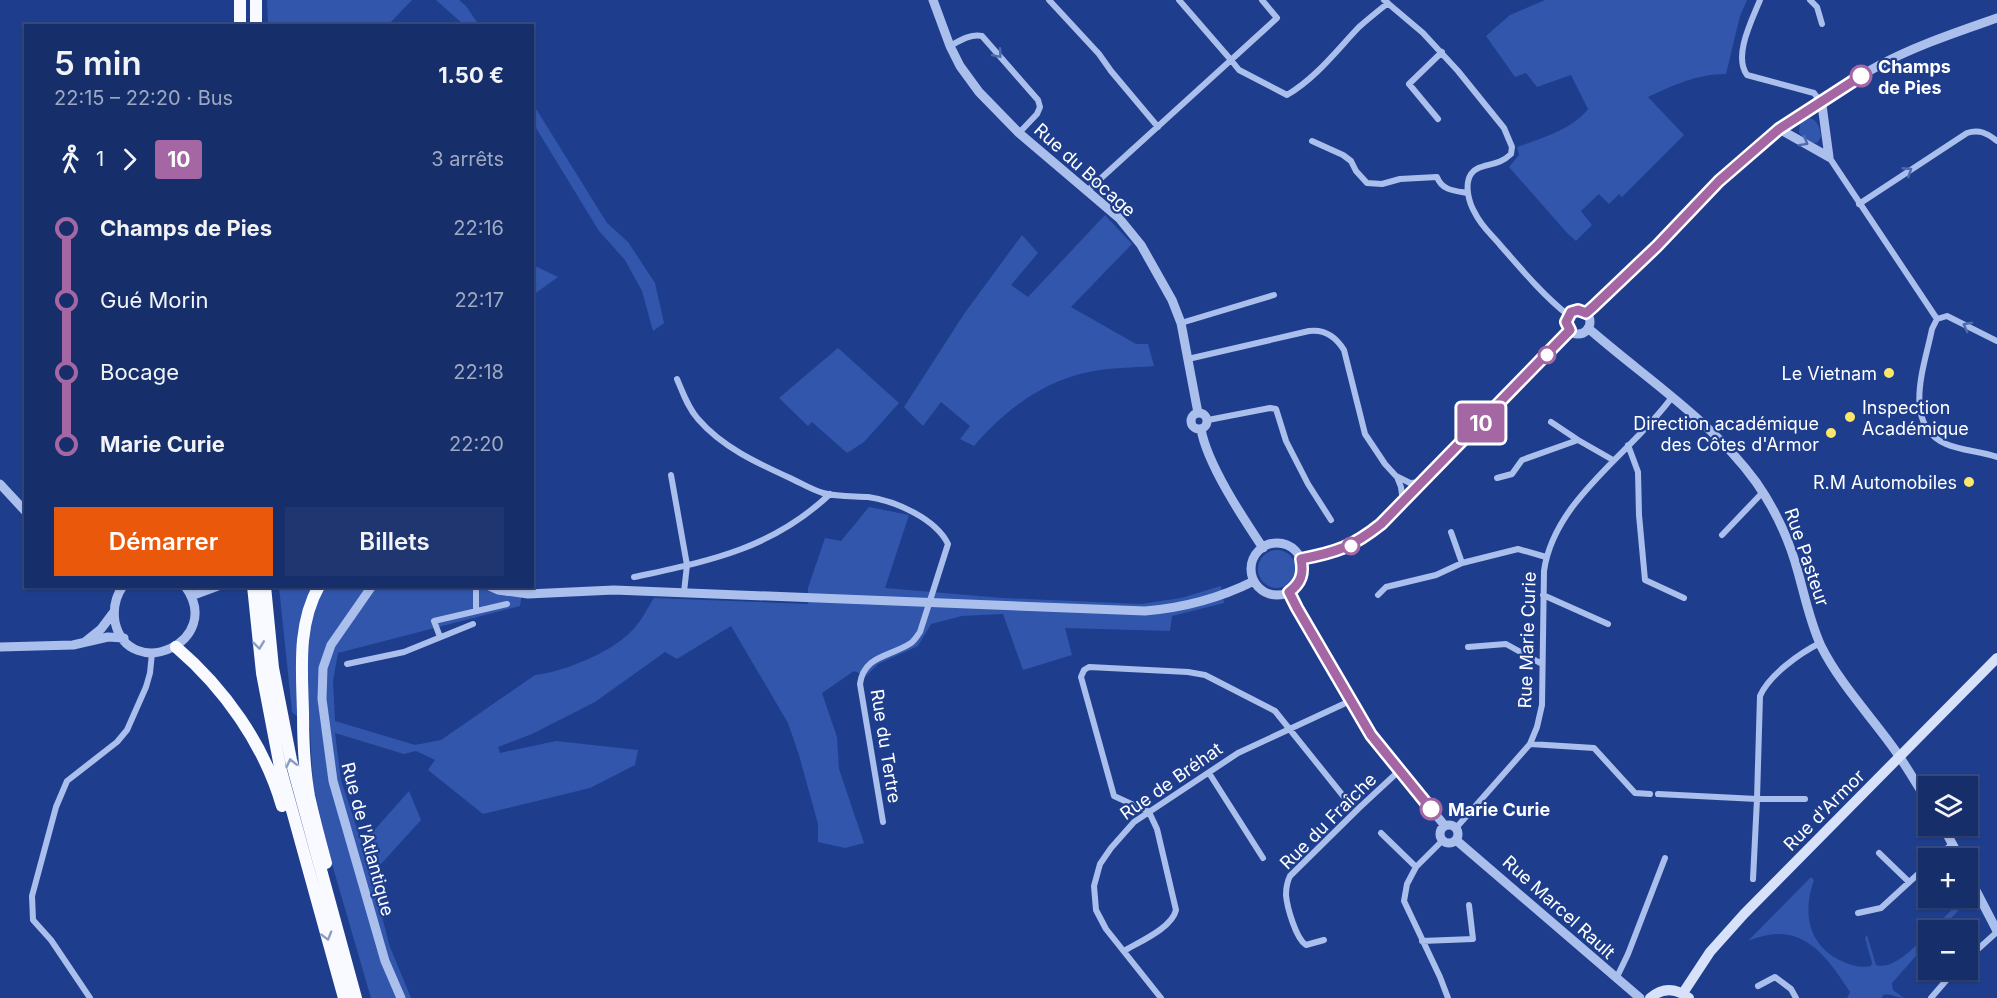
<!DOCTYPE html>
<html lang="fr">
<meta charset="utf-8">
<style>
:root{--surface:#162e6a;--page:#1f3670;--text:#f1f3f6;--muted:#9ea8c1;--line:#354a7e;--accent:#ea580c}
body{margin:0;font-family:Inter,sans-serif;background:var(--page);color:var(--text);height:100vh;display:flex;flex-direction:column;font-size:22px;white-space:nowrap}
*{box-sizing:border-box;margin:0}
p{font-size:20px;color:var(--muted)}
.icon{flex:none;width:33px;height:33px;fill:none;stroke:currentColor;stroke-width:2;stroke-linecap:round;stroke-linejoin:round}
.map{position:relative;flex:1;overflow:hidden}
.drawer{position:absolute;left:24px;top:24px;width:510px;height:564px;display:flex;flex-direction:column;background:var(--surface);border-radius:0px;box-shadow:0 2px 4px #0004,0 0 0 2px var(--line)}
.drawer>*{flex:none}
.badge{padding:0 12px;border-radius:4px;font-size:21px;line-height:39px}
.tools{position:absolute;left:1918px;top:776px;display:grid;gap:12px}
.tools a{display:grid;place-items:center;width:60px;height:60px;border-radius:0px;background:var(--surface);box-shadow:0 2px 4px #0004,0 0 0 2px var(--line);font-size:30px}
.map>.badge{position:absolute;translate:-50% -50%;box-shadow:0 0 0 3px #fff}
.legs{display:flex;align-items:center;gap:9px;height:66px;padding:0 30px;font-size:20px}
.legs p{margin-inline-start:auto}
.summary{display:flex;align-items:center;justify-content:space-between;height:102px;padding:0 30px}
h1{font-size:33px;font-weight:600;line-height:45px}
.cta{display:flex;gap:12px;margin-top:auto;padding:12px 30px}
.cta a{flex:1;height:69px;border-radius:0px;background:var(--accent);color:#fff;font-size:24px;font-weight:600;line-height:69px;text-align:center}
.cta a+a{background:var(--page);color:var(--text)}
ul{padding:0 30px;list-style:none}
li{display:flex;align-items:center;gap:21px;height:72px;font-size:22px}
li i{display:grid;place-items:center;width:9px;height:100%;margin:0 8px;background:currentColor}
li i::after{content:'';width:15px;height:15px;margin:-8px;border:4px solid;border-radius:50%;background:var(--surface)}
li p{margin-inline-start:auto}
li:first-child i{background:linear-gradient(#0000 50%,currentColor 0)}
li:last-child i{background:linear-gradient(currentColor 50%,#0000 0)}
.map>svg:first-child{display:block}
.green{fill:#3156ab}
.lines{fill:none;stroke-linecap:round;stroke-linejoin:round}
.minor{stroke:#abbfed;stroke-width:6}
.tertiary{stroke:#abbfed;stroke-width:9}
.secondary{stroke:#d7e1f9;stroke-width:10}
.trunk{stroke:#f8faff;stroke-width:12}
.oneway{stroke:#4f6baf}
.oneway2{stroke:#8b9cc6}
.line-1-casing{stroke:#fff;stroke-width:14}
.line-1{stroke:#a467a3;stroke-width:9}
.stop-1-dot{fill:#fff;stroke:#a467a3;stroke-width:3}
.poi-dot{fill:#fce76a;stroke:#1e3e8d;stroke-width:2}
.labels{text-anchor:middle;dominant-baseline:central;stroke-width:4.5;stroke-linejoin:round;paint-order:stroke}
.stop-label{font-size:18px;font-weight:bold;fill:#fff;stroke:#1e3e8d;text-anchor:start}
.street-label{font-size:18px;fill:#fff;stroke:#1e3e8d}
.poi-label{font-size:18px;fill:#fff;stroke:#1e3e8d;text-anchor:end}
</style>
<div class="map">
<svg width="1997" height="998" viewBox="0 0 1997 998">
<rect width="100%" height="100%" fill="#1e3e8d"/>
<path class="green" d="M267,0h145l-25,26 -119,-1z
M436,0h23l7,6 13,19h-15z
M1545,0h202l-7,16 -14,58c-29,0 -52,11 -78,23l36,38 -62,62 -3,-3 -10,10 -10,-10 -18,17 11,14 -16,16 -9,-8 -58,-66 10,-12 -2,-8c23,-8 56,-18 71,-38l-17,-34 -34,12 -11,-14 -11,4 -29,-41 24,-21z
M533,104l74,119 21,19 27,41 9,40 -11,8 -11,-40 -17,-31 -26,-29 -66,-108z
M1809,118c9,2 11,10 12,19l-4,6c-8,0 -15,-5 -18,-11l1,-10z
M1105,215l27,29 -61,63 65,37h12l6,22c-21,2 -44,1 -65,6 -46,9 -85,39 -115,74l-14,-7 10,-13 -29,-24 -18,24 -19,-19 60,-93 58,-79 16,18 -27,32 17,12z
M533,265l25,12 -25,18z
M838,348l61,55 -35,39 -17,11 -35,-31 -4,4 -29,-28z
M869,507l40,8 -24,73 117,10 139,6 40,-6 40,-12 3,17 -52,13 -2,15 -105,-3 7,27 -49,15 -20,-56 -41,2 -31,8 -13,22 -40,18 -12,12 -12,-5 -32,22 15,44 2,32 25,74 -19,5 -27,-6v-18l-19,-69 -11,-32 -57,-97 -54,33 -12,-7 -70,50 -63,32 -34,13 2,6 56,-12 82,9 -3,15 -45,23 -107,26 -55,-44 7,-10 -19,-9 -12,3 -69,-21 6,47 21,64 47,-53 12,29 -50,55 19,72 21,51h-40l-41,-141 -17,-72 -3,-57 -18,-16 -13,-125h244l-3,19 -182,47 -5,28 2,40 80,24 26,-5 94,-65c29,-3 83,-25 101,-49 7,-8 12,-19 18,-28l154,6v-16l17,-50 16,3z
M1258 569a19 19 0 1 1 38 0a19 19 0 1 1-38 0Z
M1811,877l3,3c-12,33 -6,67 30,82 8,4 18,6 27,4l1,-3 -7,-25 2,-3 9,30c18,6 41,-21 53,-32v8l-37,42 1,7 11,8c-7,0 -14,-5 -21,-3l-1,3h-35l3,-6c-26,-40 -50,-73 -102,-51z
M1968,895l2,4 -31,31h-7l32,-33h4z"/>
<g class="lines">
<path class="minor" d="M1049,0l50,54 12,17 47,56
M1179,0l52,60 46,-42 -15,-18
M1384,0l39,33 35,38 46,57 8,19 -1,7c-14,14 -31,8 -40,20 -7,11 -2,29 4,39 6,13 17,22 26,33 21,24 42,49 67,69
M1760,0c-8,20 -27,56 -13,75l67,18 6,8
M1810,0l7,7 5,17
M950,46c11,-6 20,-12 32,-10l56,64 2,7 -3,7 -18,19
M1438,119l-29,-35 33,-32
M1312,141l31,14 8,6 5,10 11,12 15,1 18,-5 37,-2c5,14 19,14 31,16
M1829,157l108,162 -5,10c-7,36 -31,95 14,115 16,7 35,7 51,13
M1087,191l144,-131 8,10 48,25c29,-17 49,-44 72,-68 9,-8 19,-16 29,-24
M1859,204l108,-71c12,-4 20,0 30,8
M1937,319l10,-3 50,25
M1181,323l93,-28
M1188,359l121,-28c15,-2 27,6 35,19l21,84 20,30 11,12 14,7 13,-1
M677,379c6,14 11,29 21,40 24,28 59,44 92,59 11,5 22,12 33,15 15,4 30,3 45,4 28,4 68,22 80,47l-28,88c-3,4 -5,8 -9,11 -21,14 -47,12 -51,41l23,138
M1208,420l62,-12 6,1 10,32 22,43 23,36
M1551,422l27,18
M1628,445l10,27 1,43 6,65 39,18
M671,475l16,90 -3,27
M1397,477l4,10 2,15
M1497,478l15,-4 10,-14 56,-20 35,20
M1451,532l11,31
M1722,535l41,-43
M634,577c75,-16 138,-28 196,-83
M476,586v24
M1378,595l8,-8 50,-12 26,-12 56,-14 28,8
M1543,595l65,29
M440,637l-6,-16 73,-17
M1468,647l38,-3 36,20
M347,664l57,-12 69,-28
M1530,744l64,4 41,45 15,1
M1209,773l54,85
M1658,794l99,5 3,-103c9,-21 40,-43 60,-53
M1456,828l74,-84 7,-17 5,-22 2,-134c10,-72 89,-119 128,-174
M1381,833l35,34
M1442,841l-26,26 -9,17 -3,17 36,76 8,21
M1879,853l30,29
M1936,858l16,-14
M1753,879l4,-80h48
M1858,913l23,-5 48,-44
M1324,940l-18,5c-10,-6 -19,-38 -20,-50 0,-7 1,-13 4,-19l69,-68 41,-38
M1422,941l51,-2 -4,-34
M1124,951c15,-9 48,-23 52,-41l-19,-81 -8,-17 -35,-16 -33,-119 3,-7 5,-3 99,5 17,3 70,36 69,86
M1968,958l29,-26
M1616,979l12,-25 37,-96
M1758,986l17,-9 16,12 5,9
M90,998l-39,-58 -18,-20 -1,-24 24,-89 11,-26 50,-39 10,-12 19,-43 4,-14 2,-20
M1161,998l-55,-69 -10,-19 -2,-24 6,-22 11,-16 23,-26 104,-69 112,-52
M1931,998l25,-29"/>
<path class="tertiary" d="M933,0l17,46 10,20 19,26 40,41 100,85 22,27 31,55 9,23 17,90
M1820,101l2,4 7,52
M1779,129l50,28
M1566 322a12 12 0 1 1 24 0a12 12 0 1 1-24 0Z
M1586,313c48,-38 89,-89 133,-132 47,-45 101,-84 159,-115 37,-20 79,-34 119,-48
M1588,328c57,50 123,92 168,154 19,27 33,57 42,90 7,25 12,50 23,74 18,36 47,67 71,100 14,19 25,39 37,58
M1191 421a8 8 0 1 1 16 0a8 8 0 1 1-16 0Z
M1201,429c6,35 42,89 62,119
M0,484l26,28
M1251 569a26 26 0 1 1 52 0a26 26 0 1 1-52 0Z
M1301,559c36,-7 51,-12 80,-35l189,-194
M123,586c-8,11 -10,23 -8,36 14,62 111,20 70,-36
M372,586l-41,59 -8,23 -1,31 11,82 52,180 16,37
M489,586l9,4 30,4 86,-4 531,21c37,-3 75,-13 109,-30
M1289,592l61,109 21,34 74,91
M191,596l27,-10
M86,641l15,-12 12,-16
M0,647l73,-2 35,-8 16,1
M1440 834a9 9 0 1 1 18 0a9 9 0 1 1-18 0Z
M1942,825l18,33
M1456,840l184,158
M1968,875l29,56"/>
<path class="secondary" d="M1683,993l27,-41 34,-38 253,-256
M1650,998c13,-11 26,-10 39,0"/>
<path class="trunk" d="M240,0v26
M256,0v26
M253,586l9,87 18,94 64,231
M265,586l8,82 18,92 65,238
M319,586c-22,39 -17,84 -16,127 0,27 1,55 6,83 5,22 11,45 17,67
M176,647c48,41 88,97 106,159"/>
</g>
<defs><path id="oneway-chevron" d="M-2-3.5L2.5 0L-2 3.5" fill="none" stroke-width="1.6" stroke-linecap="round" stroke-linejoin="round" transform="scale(1.5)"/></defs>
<g class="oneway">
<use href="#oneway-chevron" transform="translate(998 54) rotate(49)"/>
<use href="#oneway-chevron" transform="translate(1804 142) rotate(29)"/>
<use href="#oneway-chevron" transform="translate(1908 171) rotate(-33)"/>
<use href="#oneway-chevron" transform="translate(1967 326) rotate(-153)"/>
</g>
<g class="oneway2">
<use href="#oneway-chevron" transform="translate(259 645) rotate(83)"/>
<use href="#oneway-chevron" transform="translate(291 763) rotate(-103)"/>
<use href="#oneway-chevron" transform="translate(327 936) rotate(74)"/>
</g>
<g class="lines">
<defs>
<path id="line-1" d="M1431,809l-60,-74 -74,-127 -8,-16c12,-9 15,-18 12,-33 36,-7 51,-12 80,-35l189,-194 -4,-8 5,-10 7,-2 8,3 7,-6 64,-61 62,-65 60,-52 82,-53"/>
</defs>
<use href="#line-1" class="line-1-casing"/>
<use href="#line-1" class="line-1"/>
</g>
<g class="stop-1-dot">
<circle cx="1861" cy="76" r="10"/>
<circle cx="1547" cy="355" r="8"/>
<circle cx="1351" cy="546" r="8"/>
<circle cx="1431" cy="809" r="10"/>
</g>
<g class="poi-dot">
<circle cx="1889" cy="373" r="6"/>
<circle cx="1850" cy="417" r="6"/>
<circle cx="1831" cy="433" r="6"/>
<circle cx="1969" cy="482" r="6"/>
</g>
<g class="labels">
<g class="stop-label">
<text x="1878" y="66">Champs<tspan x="1878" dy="21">de Pies</tspan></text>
<text x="1448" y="809">Marie Curie</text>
</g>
<g class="street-label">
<text transform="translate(1085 170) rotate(42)">Rue du Bocage</text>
<text transform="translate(1807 557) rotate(71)">Rue Pasteur</text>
<text transform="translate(1527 640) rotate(-88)">Rue Marie Curie</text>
<text transform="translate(886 746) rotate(81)">Rue du Tertre</text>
<text transform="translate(1171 781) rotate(-35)">Rue de Bréhat</text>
<text transform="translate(1824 810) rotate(-45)">Rue d'Armor</text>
<text transform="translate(1328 821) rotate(-45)">Rue du Fraîche</text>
<text transform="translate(368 839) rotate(75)">Rue de l'Atlantique</text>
<text transform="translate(1559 907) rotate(42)">Rue Marcel Rault</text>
</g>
<g class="poi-label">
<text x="1877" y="373">Le Vietnam</text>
<text x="1862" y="407" text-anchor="start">Inspection<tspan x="1862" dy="21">Académique</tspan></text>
<text x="1819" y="423">Direction académique<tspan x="1819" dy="21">des Côtes d'Armor</tspan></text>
<text x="1957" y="482">R.M Automobiles</text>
</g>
</g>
</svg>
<div class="tools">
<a><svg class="icon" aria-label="layers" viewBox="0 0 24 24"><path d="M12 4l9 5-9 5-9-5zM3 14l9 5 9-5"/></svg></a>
<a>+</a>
<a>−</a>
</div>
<b class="badge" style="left:1481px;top:423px;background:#a467a3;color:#fff">10</b>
<section class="drawer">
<div class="summary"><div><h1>5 min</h1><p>22:15 – 22:20 · Bus</p></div><b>1.50 €</b></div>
<div class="legs"><svg class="icon" aria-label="walk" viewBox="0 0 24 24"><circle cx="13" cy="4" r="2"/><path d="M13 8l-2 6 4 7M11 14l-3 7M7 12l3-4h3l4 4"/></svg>1<svg class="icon" aria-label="forward" viewBox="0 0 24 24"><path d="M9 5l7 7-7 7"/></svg><b class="badge" style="background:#a467a3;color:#fff">10</b><p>3 arrêts</p></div>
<ul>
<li><i style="color:#a467a3"></i><b>Champs de Pies</b><p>22:16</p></li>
<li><i style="color:#a467a3"></i><span>Gué Morin</span><p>22:17</p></li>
<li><i style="color:#a467a3"></i><span>Bocage</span><p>22:18</p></li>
<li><i style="color:#a467a3"></i><b>Marie Curie</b><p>22:20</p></li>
</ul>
<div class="cta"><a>Démarrer</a><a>Billets</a></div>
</section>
</div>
